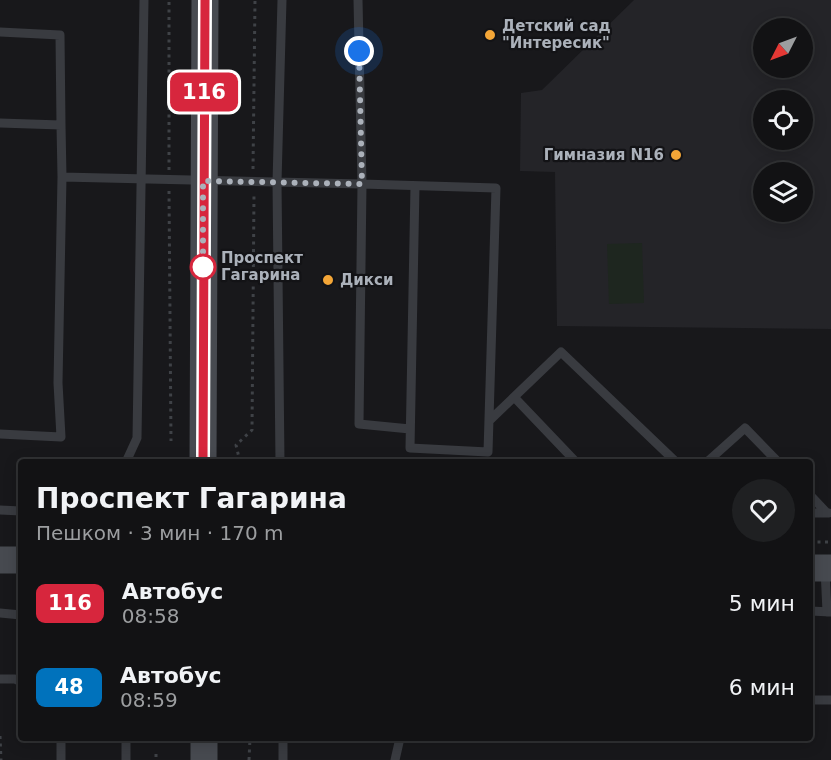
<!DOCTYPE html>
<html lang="ru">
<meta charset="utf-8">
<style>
:root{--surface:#121214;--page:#1f2022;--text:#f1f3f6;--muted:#9c9ea0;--line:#313234}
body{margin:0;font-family:"DejaVu Sans",sans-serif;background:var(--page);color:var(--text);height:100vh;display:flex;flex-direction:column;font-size:22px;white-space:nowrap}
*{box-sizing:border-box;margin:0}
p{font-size:20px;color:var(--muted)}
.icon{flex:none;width:33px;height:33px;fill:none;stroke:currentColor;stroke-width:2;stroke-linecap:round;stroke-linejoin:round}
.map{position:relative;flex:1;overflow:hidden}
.panel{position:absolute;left:18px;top:459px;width:795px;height:282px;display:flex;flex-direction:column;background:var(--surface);border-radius:6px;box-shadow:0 3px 15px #0003,0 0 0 2px var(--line)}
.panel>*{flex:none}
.badge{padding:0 12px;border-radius:9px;font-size:21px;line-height:39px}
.needle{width:39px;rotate:228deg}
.fabs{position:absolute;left:753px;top:18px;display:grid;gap:12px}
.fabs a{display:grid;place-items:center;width:60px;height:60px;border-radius:50%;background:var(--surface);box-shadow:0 3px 15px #0003,0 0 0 2px var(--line);font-size:30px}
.you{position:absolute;width:30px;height:30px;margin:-15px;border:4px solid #fff;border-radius:50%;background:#1a73e8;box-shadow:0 0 0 9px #1a73e833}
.map>.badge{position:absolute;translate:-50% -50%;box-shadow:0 0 0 3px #fff}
.round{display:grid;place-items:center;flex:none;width:63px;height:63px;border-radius:32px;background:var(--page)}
.head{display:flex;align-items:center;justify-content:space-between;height:102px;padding:0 18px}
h1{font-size:28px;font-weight:700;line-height:45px}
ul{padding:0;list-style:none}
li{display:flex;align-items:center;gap:18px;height:84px;padding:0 18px}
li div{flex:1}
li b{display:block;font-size:22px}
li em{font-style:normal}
li .badge{min-width:66px;font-weight:700;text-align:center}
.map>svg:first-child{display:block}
.built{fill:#242428;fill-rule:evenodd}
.green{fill:#1e261f}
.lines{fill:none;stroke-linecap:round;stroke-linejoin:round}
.path{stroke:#3f4247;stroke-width:3;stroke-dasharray:3 4.5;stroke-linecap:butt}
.lane{stroke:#393b40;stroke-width:9}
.secondary{stroke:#474a50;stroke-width:27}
.line-casing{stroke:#fff;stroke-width:14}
.line{stroke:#d7263d;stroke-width:9}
.walk{stroke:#abb1ba;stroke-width:6;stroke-dasharray:0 10.8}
.poi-dot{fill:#f4a637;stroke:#131316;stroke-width:2}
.stop-dot{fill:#fff;stroke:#d7263d;stroke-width:3}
.labels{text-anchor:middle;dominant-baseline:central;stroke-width:4.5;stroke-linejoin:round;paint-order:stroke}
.poi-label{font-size:15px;font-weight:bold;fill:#abb1ba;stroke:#131316;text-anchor:start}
.stop-label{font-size:15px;font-weight:bold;fill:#abb1ba;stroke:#131316;text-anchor:start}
</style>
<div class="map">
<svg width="831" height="760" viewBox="0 0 831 760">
<rect width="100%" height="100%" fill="#18181b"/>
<path class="built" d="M634,0h197v329l-274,-3 -2,-154 -35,-1 1,-78 21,-3zM764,28h38v40h-38zM764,100h38v40h-38zM764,172h38v40h-38z"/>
<path class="green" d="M642,243l2,60 -35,1 -2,-60z"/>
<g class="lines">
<path class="path" d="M253,169l2,-169
M169,170v-170
M169,191l2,250
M240,462l-4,-17 16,-15 2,-236
M810,542h21
M0,736l1,24
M156,754v6
M249,760l1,-22"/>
<path class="lane" d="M358,0l4,184 134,4 -8,264 -78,-4 5,-262
M0,32l60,3 1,90
M0,123l61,2 1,52
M514,397l62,65
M489,421l72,-69 115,110
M0,434l61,3 -3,-54 4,-206 300,7 -3,240 51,5
M126,462l11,-24 7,-438
M280,462l-3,-280 5,-182
M707,462l38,-34 33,34
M810,495l17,18
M0,510l21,1
M810,513h19
M825,569l2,43
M810,611l21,1
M0,613l21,2
M0,679h15l6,3
M810,700h21
M61,738v22
M126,738v22
M283,738v22
M395,760l5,-22"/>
<path class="secondary" d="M203,462l2,-462
M0,560h21
M810,568h21
M204,760v-22"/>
</g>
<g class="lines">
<defs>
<path id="line" d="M203,462l2,-462"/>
</defs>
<use href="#line" class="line-casing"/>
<use href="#line" class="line"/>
<path class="walk" d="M203,267v3v-89l159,3 -3,-133"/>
</g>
<g class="poi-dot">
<circle cx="490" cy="35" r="6"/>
<circle cx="676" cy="155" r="6"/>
<circle cx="328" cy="280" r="6"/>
</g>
<circle class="stop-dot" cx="203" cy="267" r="12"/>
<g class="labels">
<g class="poi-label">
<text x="502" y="26">Детский сад<tspan x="502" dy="17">"Интересик"</tspan></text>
<text x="664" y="155" text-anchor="end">Гимназия N16</text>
<text x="340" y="280">Дикси</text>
</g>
<g class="stop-label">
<text x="221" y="258">Проспект<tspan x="221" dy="17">Гагарина</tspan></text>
</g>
</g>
</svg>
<div class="fabs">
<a><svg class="needle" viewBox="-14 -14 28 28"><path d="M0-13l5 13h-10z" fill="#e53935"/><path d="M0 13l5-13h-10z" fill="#9c9ea0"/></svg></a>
<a><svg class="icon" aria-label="locate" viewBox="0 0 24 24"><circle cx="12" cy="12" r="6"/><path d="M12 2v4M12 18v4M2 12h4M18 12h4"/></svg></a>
<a><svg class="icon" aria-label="layers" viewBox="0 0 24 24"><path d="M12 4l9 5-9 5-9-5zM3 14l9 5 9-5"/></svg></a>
</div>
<div class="you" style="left:359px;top:51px"></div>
<b class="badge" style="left:204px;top:92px;background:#d7263d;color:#fff">116</b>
<section class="panel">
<div class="head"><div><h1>Проспект Гагарина</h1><p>Пешком · 3 мин · 170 m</p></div><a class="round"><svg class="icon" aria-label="heart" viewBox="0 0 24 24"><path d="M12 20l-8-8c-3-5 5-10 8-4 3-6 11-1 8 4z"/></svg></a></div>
<ul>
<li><span class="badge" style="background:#d7263d;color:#fff">116</span><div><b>Автобус</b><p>08:58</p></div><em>5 мин</em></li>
<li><span class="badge" style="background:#0072bc;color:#fff">48</span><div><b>Автобус</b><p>08:59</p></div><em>6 мин</em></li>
</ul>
</section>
</div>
